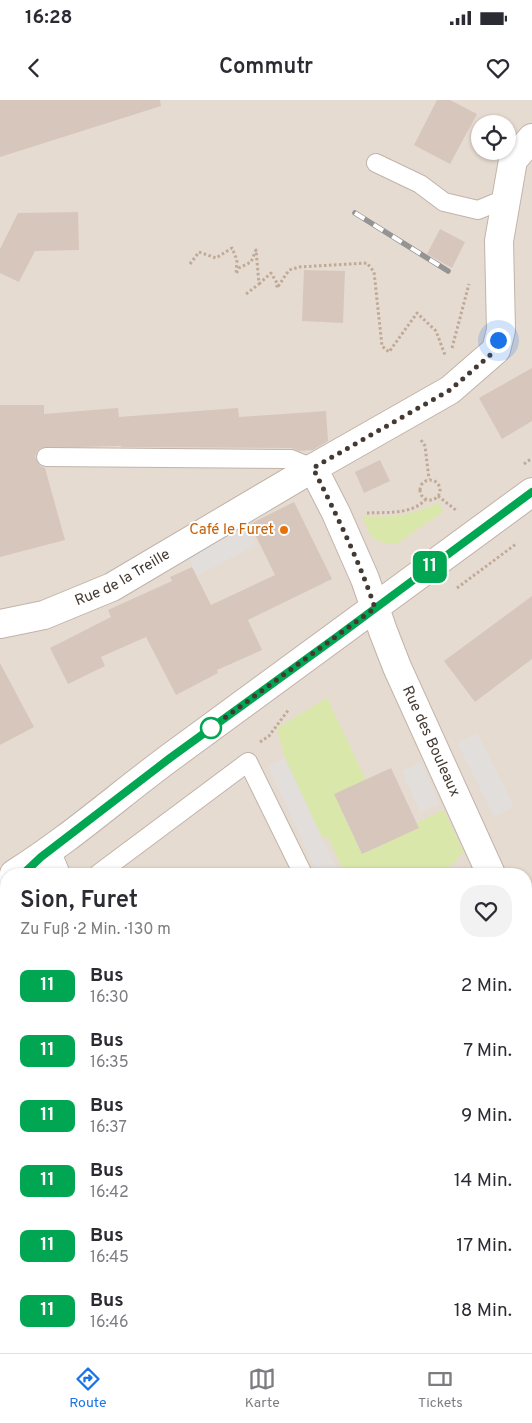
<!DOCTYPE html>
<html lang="de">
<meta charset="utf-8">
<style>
:root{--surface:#fff;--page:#f2f2f3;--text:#2b2b33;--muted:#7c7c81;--line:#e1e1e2;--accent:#1a73e8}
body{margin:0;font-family:Overpass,sans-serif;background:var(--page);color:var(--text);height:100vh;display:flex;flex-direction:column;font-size:19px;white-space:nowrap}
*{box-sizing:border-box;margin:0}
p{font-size:16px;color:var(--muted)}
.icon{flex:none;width:28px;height:28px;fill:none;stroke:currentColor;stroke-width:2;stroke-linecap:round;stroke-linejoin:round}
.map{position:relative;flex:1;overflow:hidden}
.side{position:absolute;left:0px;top:768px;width:532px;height:486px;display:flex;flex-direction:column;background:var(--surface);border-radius:20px 20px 0 0;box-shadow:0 1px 4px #0004}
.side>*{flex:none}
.badge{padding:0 10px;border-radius:8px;font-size:18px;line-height:32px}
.buttons{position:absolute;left:471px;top:15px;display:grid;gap:10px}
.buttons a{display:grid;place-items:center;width:45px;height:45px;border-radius:50%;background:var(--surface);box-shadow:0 1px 4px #0004;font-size:25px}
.you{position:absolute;width:25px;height:25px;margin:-12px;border:4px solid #fff;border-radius:50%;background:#1a73e8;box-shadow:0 0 0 8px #1a73e833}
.map>.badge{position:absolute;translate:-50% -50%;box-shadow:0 0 0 2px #fff}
.round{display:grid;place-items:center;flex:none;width:52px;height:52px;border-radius:20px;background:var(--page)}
.head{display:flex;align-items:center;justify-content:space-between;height:85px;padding:0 20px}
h1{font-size:24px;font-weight:600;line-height:38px}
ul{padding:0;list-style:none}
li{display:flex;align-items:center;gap:15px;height:65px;padding:0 20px}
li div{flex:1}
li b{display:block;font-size:19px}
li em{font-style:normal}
li .badge{min-width:55px;font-weight:700;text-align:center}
.status{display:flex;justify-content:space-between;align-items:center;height:35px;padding:0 25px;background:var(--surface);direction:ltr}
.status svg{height:14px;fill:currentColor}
header{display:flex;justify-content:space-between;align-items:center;height:65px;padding:0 20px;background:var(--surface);font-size:22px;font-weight:600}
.tabs{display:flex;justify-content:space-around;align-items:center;height:70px;border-top:1px solid var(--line);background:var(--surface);font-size:14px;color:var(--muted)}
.tabs a{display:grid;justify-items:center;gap:2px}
.tabs .active{color:var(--accent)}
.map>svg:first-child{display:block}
.residential{fill:#e6dbd1;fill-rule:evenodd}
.green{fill:#d9e8aa}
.parking{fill:#e2dedc}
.building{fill:#d7c6bb}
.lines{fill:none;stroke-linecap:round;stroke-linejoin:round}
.lane-casing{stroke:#c1b3a9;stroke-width:20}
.street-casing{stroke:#c1b3a9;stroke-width:30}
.path{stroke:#c0a997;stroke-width:3;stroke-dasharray:2.5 2.5;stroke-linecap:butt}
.lane{stroke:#fff;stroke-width:18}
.street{stroke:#fff;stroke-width:28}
.rail-casing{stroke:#949494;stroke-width:5.5}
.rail{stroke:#fff;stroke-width:4;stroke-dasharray:11;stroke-linecap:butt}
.line-casing{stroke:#fff;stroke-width:11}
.line{stroke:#00a651;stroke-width:8}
.walk{stroke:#443a33;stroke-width:5;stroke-dasharray:0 9}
.food-dot{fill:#e8710a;stroke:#fff;stroke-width:2}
.stop-dot{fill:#fff;stroke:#00a651;stroke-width:2.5}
.labels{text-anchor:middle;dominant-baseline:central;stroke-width:4;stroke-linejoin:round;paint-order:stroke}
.food-label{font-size:15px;fill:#c56008;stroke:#fff;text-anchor:end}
.street-label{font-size:15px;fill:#443a33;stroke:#fff}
</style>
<div class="status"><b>16:28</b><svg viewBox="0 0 49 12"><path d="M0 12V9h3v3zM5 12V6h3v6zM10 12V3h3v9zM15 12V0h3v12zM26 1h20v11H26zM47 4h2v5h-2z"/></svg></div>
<header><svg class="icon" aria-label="back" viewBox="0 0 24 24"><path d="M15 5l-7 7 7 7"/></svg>Commutr<svg class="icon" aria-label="heart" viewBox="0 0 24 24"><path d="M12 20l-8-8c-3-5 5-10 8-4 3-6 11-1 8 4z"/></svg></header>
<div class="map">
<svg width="532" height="1253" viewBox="0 0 532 1253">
<rect width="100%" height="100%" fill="#f2ebe3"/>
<path class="residential" d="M0,0h532v1253h-532zM480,24h28v27h-28zM6,774h520v474h-520z"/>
<path class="green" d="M438,403l6,8 -46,32 -9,1 -11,-3 -7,-5 -8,-18 1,-2c29,2 47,-1 74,-13z
M327,598l39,82 -32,14 28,60 57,-26 -3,-5 28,-13 20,43 -6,3 -1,5 -7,3 3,10h-108l-17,-37 -6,1 -37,-80 -8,-30z
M6,948v27l-6,2v-26z"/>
<path class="parking" d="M245,424l11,21 -59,30 -11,-21z
M477,633l37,74 -20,9 -37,-73z
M285,658l37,80 17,36h-21l-50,-108z
M421,662l18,42 -19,8 -18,-41z"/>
<path class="building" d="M0,0h160l1,6 -161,51z
M437,0h13l27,14 -27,50 -36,-19z
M78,112l1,38 -44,1 -16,31 -19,-9v-24l18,-36z
M440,129l25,13 -13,26 -25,-14z
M304,170l41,1 -2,52 -41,-2z
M532,268v53l-30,18 -23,-41z
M0,305h44v9l74,-6 1,9 119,-9 1,9 87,-6 2,30 -15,9 -14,1 -8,-3 -170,-1v-1l-80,2 -4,3 -2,6 5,9 5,2 20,72 -65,17z
M380,360l10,21 -26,12 -9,-21z
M294,402l38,77 -84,41 14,30 -45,20 1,3 -42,22 -30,-58 -45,20 4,9 -37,18 -18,-36 61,-31 -3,-7 64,-29 -2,-4 22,-10 19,38 64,-30 -25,-51z
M532,496v63l-57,43 -31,-41z
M0,563l34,64 -34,18z
M391,668l28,60 -57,26 -28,-60z"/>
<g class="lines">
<defs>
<path id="lane" d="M376,63l44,21 24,18 34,8 29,-12
M46,357l245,2 22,9
M51,750l10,24
M98,774l150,-112 55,112
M526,894l6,-2"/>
<g id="street">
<path d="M313,368l137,-78 46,-40 5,-20 -2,-89 14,-81 19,-22"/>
<path id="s1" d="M0,524l44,-9 68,-28 201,-119 23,45 29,66 18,52 14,36 94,207"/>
<path d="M14,774c56,-35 105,-79 158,-118 120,-88 240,-176 360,-264"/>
<path d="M0,795l6,-6"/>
<path d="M526,852l6,12"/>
<path d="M526,1146l6,-3"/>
<path d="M234,1253l15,-5"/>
</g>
</defs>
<use href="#lane" class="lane-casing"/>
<use href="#street" class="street-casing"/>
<path class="path" d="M190,164l9,-12 17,6 16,-10 5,12 -1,14 3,-6 12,-6 5,-12 3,34 -13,10
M259,184l12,-11 6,10v5l12,-18 10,-3 68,-4 7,9 8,74 7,6 28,-39 19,18 9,24
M452,248l17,-64
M421,340l4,6 4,33
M524,364l8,-6
M420 390a10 10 0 1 1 20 0a10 10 0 1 1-20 0Z
M438,396l19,15
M367,413c19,-1 45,2 59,-14
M457,488l59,-44
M260,642l9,-6 20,-27
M526,1188l6,-7"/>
<use href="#lane" class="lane"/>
<use href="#street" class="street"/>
<defs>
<path id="rail" d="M355,113l93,58"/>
</defs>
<use href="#rail" class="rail-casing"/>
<use href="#rail" class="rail"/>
</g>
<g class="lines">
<defs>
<path id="line" d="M23,774l18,-17 129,-99 168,-122 194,-144"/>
</defs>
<use href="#line" class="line-casing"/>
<use href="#line" class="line"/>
<path class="walk" d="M211,628l164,-120c-16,-48 -39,-94 -62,-140l137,-78 46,-40 2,-10"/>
</g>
<circle class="food-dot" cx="284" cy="430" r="5"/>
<circle class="stop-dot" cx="211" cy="628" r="10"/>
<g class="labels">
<g class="food-label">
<text x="274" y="430">Café le Furet</text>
</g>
<g class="street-label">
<text stroke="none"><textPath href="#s1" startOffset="132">Rue de la Treille</textPath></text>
<text stroke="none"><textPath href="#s1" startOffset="650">Rue des Bouleaux</textPath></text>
</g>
</g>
</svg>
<div class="buttons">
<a><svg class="icon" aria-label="locate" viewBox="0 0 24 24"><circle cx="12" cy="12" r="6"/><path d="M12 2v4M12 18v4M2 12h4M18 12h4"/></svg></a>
</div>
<div class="you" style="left:498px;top:240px"></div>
<b class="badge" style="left:430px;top:467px;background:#00a651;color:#fff">11</b>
<section class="side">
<div class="head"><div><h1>Sion, Furet</h1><p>Zu Fuß · 2 Min. · 130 m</p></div><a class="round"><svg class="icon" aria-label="heart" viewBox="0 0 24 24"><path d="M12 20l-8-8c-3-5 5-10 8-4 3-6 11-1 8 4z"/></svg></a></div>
<ul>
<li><span class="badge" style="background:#00a651;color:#fff">11</span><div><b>Bus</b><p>16:30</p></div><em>2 Min.</em></li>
<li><span class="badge" style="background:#00a651;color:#fff">11</span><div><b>Bus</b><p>16:35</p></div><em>7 Min.</em></li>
<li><span class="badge" style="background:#00a651;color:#fff">11</span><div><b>Bus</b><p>16:37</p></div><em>9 Min.</em></li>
<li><span class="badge" style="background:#00a651;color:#fff">11</span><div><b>Bus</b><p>16:42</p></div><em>14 Min.</em></li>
<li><span class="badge" style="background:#00a651;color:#fff">11</span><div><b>Bus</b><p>16:45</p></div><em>17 Min.</em></li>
<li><span class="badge" style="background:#00a651;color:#fff">11</span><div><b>Bus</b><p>16:46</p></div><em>18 Min.</em></li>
</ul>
</section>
</div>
<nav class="tabs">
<a class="active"><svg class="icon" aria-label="directions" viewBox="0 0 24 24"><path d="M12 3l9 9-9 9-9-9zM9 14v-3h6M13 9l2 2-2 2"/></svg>Route</a>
<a><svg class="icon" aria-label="map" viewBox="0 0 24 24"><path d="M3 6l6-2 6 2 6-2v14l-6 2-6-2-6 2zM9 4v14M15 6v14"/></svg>Karte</a>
<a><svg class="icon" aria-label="tickets" viewBox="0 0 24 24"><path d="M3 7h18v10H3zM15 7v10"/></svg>Tickets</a>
</nav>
